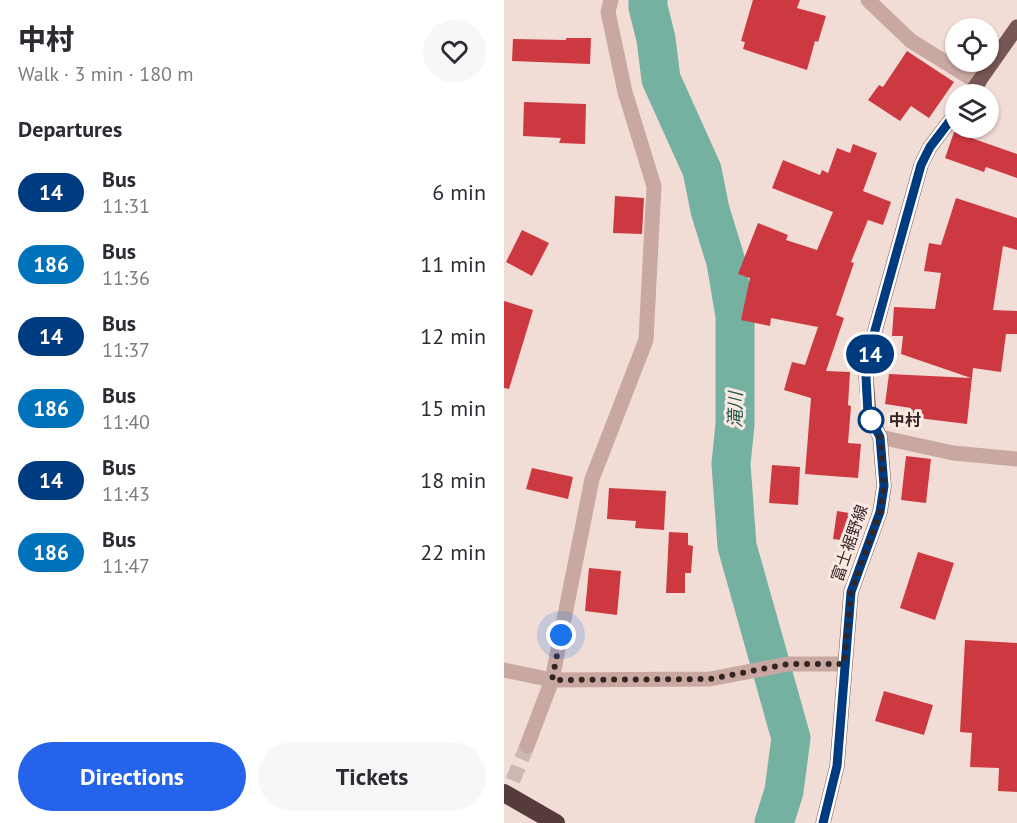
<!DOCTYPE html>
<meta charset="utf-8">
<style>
:root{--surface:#fff;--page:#f7f7f7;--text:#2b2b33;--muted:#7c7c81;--accent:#2563eb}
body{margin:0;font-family:"PT Sans","Noto Sans JP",sans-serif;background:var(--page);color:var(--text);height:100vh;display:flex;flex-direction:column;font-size:22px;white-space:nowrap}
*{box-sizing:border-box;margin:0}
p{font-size:20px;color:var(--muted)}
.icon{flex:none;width:33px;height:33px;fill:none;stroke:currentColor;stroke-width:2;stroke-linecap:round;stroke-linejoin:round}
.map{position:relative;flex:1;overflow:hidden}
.details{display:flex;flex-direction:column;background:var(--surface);width:504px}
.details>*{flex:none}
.badge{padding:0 12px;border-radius:20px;font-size:21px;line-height:39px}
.fabs{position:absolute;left:441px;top:18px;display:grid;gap:12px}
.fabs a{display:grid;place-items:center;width:54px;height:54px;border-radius:50%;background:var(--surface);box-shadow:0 2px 4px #0004;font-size:30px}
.you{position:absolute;width:30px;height:30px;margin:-15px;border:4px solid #fff;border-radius:50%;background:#1a73e8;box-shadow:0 0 0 9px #1a73e833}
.map>.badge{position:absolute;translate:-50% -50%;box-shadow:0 0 0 3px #fff}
h2{padding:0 18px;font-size:22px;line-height:54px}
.round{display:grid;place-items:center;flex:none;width:63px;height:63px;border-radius:32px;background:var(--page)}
.summary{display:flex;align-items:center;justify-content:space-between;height:102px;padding:0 18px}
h1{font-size:28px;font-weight:800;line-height:45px}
.cta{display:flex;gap:12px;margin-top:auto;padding:12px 18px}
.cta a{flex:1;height:69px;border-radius:36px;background:var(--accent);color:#fff;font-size:24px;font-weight:800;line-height:69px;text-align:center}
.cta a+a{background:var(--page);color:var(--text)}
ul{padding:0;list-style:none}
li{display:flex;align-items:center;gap:18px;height:72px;padding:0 18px}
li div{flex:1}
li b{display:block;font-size:22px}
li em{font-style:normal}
li .badge{min-width:66px;font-weight:700;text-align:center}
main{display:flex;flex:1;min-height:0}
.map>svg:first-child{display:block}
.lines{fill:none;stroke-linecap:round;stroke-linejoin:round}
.river{stroke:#74b1a1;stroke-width:39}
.building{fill:#cd3941}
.street-tunnel{stroke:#ccb7b3;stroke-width:15;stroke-dasharray:15 8;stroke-linecap:butt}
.street{stroke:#caa8a2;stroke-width:15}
.primary{stroke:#775655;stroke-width:15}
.highway{stroke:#563b3b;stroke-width:18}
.line-casing{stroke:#fff;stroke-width:14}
.line{stroke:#003b80;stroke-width:9}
.walk{stroke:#342525;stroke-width:6;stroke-dasharray:0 10.8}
.stop-dot{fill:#fff;stroke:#003b80;stroke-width:3}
.labels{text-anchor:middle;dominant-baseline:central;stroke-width:6;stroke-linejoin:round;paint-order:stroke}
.stop-label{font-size:16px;font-weight:bold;fill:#342525;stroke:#fae8e2;text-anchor:start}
.street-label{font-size:16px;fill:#342525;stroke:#fae8e2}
.water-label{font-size:18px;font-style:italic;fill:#185849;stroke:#fae8e2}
</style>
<main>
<section class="details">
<div class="summary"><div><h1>中村</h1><p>Walk · 3 min · 180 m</p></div><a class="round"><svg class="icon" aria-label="heart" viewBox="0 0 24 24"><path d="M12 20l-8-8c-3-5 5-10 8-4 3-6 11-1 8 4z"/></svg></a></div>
<h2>Departures</h2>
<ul>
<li><span class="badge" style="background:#003b80;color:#fff">14</span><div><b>Bus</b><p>11:31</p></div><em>6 min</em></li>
<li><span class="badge" style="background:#0072bc;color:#fff">186</span><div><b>Bus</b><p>11:36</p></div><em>11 min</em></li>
<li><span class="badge" style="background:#003b80;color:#fff">14</span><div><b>Bus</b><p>11:37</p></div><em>12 min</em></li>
<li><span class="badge" style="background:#0072bc;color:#fff">186</span><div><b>Bus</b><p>11:40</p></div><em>15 min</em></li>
<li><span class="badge" style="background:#003b80;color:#fff">14</span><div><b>Bus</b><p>11:43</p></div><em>18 min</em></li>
<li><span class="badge" style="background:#0072bc;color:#fff">186</span><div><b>Bus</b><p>11:47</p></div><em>22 min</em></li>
</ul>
<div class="cta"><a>Directions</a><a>Tickets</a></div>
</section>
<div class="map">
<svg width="513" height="823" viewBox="0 0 513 823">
<rect width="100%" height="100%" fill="#f2dcd6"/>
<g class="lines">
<path class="river" d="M144,0v7l8,32 5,40 41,91 8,40 16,52 9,54v108l-4,40 6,82 54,192 -7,53 -10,32"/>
</g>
<path class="building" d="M249,0h47l-3,8 29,8 -8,26 -3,-1 -8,29 -64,-21 2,-7 -4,-1z
M62,38h25l-1,26 -78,-3 1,-22 53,1z
M403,51l47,31 -25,36 -18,-12 -11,15 -32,-21 11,-15 4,2z
M20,102l62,2 -1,40 -26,-1 2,-5 -38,-2z
M450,132l63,22v24l-31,-11 -2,5 -39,-14z
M349,144l24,9 -14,38 28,11 -8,23 -15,-5 -17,42 3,1 -18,52 8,3 -18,53 24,1 -2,33 3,1 -3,37 13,1 -3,34 -53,-4 6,-76 -27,-8 8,-28 13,3 13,-38 -47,-9 -1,8 -29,-6 9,-42 -12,-4 20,-51 30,12 -2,5 31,10 16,-38 -61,-24 11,-28 37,15 2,-5 6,3 9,-25 13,5z
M111,196l29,2 -2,36 -29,-1z
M452,198l61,20v32l-14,-4 -10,64 24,1v23h-11l-5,38 -28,-4 -6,56 -57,-7 1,-9 -26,-4 4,-30 82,4 -70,-24 2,-18h-11l2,-29 41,2 6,-36 -17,-2 5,-28 12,2z
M18,230l27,13 -17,33 -26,-14z
M0,301l29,9 -24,79 -5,-1z
M402,456l25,3 -5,44 -25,-3z
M268,465l28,2 -2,38 -29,-2z
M28,468l41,9 -5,22 -42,-10z
M105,488l57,3 -2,39 -29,-2 1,-7 -29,-2z
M333,511l24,4 -4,27 -24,-3z
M165,532l19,1v12l5,1 -2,27h-6v20h-19z
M414,552l36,11 -19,57 -35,-12z
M85,568l32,3 -4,44 -32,-4z
M461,640l52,3v149l-19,-1 1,-23 -29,-1 2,-34 -12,-1z
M380,691l49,14 -9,30 -49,-14z"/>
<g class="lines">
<path class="street-tunnel" d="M0,802l23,-56"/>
<path class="street" d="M364,0l43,41 68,42
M376,437l73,16 64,6
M0,670l48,10 158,-1 78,-15h56
M23,746l25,-66 40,-201 54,-139 8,-154 -29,-94 -17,-80 3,-12"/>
<path class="primary" d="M466,94l47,-67
M319,823l14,-57 14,-174 29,-80 4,-26 -4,-49 -11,-23 -3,-37 8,-43 47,-169 9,-18 26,-34"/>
<path class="highway" d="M0,793l52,30"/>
</g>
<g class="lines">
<defs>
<path id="line" d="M319,823l14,-57 14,-174 29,-80 4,-26 -4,-49 -12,-23 -2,-37 8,-43 47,-169 9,-18 26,-34"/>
</defs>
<use href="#line" class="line-casing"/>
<use href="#line" class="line"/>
<path class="walk" d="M57,635l-9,45 158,-1 78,-15h56l7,-72 29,-80 4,-26 -4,-49 -12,-23 3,6"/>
</g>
<circle class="stop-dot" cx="367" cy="420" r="12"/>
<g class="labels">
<g class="stop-label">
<text x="385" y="420">中村</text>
</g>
<g class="street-label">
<text transform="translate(345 543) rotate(-71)">富士裾野線</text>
</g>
<g class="water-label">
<text transform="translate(231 410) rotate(-89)">滝川</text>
</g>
</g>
</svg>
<div class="fabs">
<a><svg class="icon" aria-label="locate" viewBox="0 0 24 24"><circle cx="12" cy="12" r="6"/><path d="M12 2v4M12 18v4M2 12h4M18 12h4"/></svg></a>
<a><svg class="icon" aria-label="layers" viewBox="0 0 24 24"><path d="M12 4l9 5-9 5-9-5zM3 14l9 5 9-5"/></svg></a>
</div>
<div class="you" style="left:57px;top:635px"></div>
<b class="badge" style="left:366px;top:354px;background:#003b80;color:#fff">14</b>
</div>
</main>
